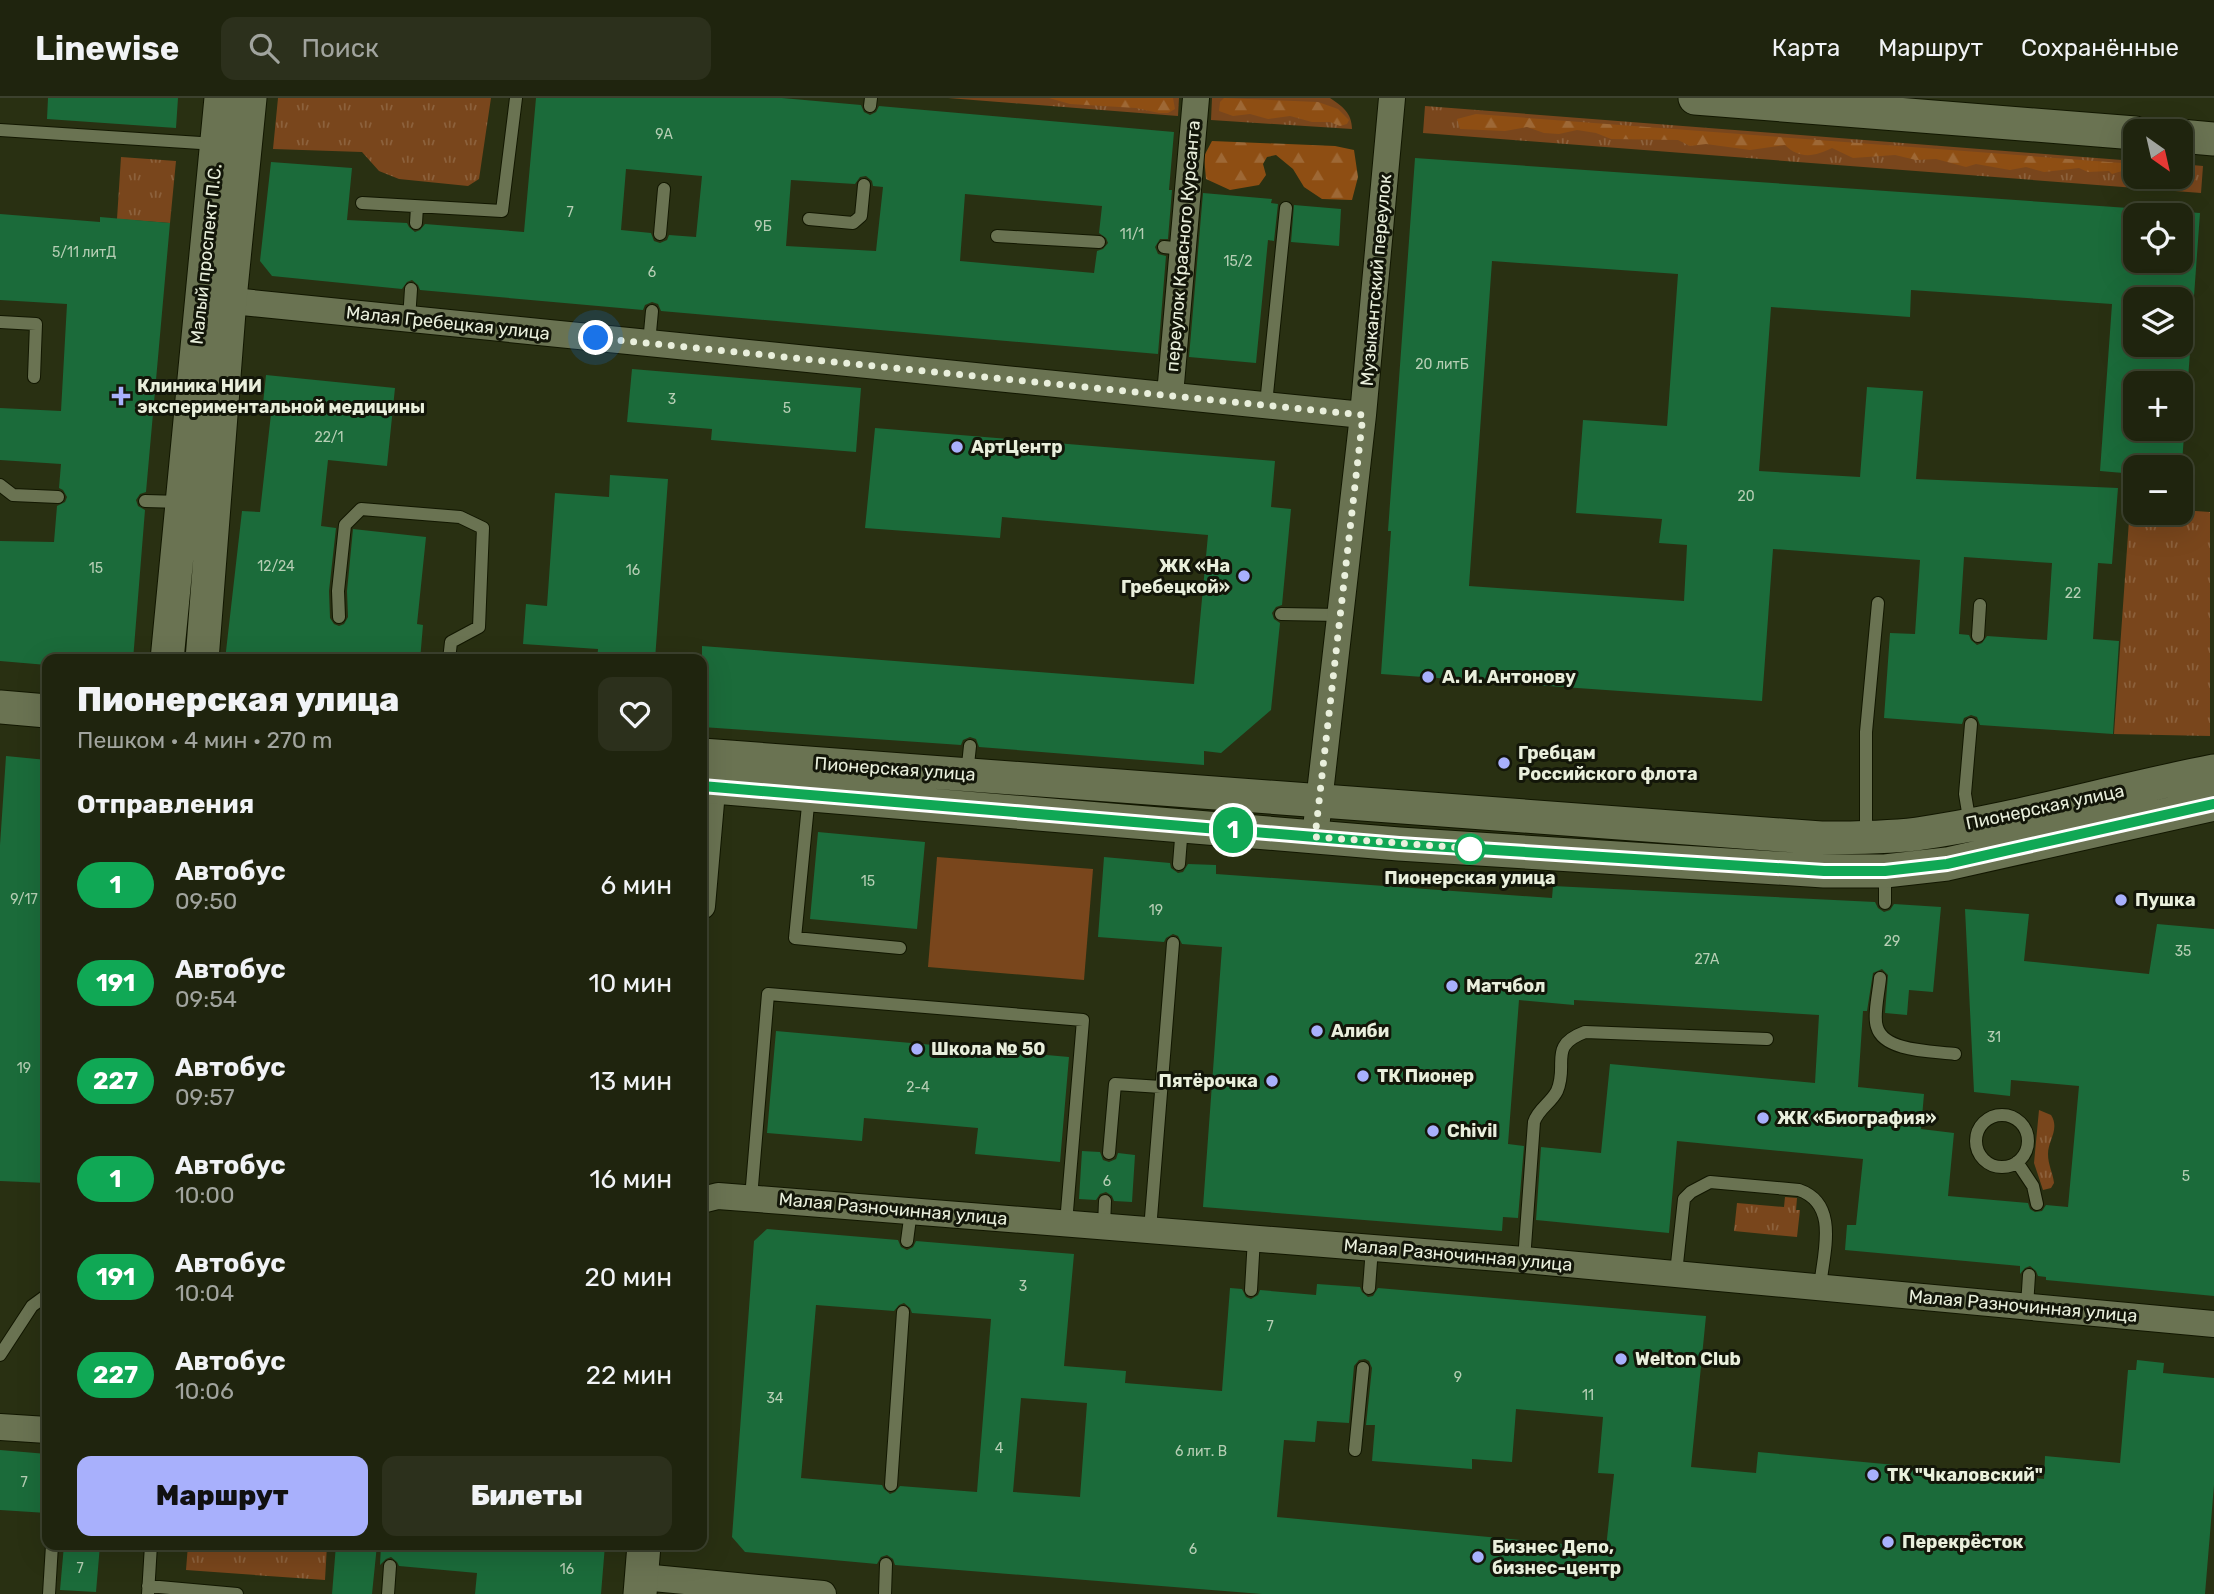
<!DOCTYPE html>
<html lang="ru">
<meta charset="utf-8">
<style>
:root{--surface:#1f240e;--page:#2c301c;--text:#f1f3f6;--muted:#a1a49e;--line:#3c412e;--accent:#a8b0fc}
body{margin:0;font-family:Rubik,sans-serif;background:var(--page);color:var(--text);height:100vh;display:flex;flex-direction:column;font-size:26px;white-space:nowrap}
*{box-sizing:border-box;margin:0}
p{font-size:23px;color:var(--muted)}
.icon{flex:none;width:38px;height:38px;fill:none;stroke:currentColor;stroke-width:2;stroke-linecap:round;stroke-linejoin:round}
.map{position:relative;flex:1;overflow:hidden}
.details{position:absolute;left:42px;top:556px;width:665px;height:896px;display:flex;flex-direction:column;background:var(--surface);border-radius:14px;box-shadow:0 7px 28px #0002,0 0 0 2px var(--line)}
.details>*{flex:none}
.badge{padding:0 14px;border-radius:23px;font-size:24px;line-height:46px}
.needle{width:46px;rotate:146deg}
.fabs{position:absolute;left:2123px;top:21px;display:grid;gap:14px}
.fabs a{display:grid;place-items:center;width:70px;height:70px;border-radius:14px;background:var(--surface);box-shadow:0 7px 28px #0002,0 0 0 2px var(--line);font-size:35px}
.you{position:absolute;width:35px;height:35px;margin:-18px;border:5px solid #fff;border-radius:50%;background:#1a73e8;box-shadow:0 0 0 10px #1a73e833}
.map>.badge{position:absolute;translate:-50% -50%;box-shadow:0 0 0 4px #fff}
h2{padding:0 35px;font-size:26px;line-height:63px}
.round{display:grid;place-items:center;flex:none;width:74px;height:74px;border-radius:14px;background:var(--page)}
.overview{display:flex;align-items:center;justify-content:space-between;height:119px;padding:0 35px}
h1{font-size:33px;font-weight:800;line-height:52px}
.button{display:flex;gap:14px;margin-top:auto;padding:14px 35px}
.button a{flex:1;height:80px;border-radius:14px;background:var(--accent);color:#111;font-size:28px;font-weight:800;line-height:80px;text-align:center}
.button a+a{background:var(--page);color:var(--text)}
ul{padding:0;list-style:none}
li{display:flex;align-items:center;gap:21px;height:98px;padding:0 35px}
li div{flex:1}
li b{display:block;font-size:26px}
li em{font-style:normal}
li .badge{min-width:77px;font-weight:700;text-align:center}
header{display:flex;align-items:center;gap:42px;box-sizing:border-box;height:98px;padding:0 35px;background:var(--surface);border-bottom:2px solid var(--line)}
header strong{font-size:33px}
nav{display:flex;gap:38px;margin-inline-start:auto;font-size:24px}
.search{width:490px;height:63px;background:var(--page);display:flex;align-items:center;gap:18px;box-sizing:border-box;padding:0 24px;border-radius:14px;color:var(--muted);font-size:26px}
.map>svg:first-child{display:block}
.grass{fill:url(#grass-tufts)}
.forest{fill:url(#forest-firs)}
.pitch{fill:#79461c}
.building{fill:#1b6b3a;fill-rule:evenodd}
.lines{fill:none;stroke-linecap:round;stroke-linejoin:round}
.service-casing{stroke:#121700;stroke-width:14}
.minor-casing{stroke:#121700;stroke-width:28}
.tertiary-casing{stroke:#121700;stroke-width:35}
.service{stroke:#6a7352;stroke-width:12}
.minor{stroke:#6a7352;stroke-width:26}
.tertiary{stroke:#6a7352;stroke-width:33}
.line-casing{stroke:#fff;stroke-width:16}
.line{stroke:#10a855;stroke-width:10}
.walk{stroke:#e9efdc;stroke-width:7;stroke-dasharray:0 12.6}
.poi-dot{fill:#a8b0fc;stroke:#131609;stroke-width:2.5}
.stop-dot{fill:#fff;stroke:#10a855;stroke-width:3.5}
.labels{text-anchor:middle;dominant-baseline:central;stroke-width:6;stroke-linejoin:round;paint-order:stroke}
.number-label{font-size:14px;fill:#b6ceb4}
.street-label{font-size:18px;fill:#e9efdc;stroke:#131609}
.poi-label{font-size:18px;font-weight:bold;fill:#e9efdc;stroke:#131609;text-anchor:start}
.stop-label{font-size:18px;font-weight:bold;fill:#e9efdc;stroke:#131609}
</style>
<header>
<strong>Linewise</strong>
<div class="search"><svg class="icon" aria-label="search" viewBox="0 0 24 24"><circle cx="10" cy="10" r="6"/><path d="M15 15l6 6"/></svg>Поиск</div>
<nav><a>Карта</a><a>Маршрут</a><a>Сохранённые</a></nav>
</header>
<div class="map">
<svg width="2214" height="1496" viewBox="0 0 2214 1496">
<defs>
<pattern id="grass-tufts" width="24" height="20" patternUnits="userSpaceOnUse" patternTransform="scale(1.75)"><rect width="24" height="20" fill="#79461c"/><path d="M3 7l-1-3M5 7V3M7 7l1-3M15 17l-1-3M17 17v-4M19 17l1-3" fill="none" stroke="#8c613c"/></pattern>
<pattern id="forest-firs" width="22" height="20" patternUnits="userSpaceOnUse" patternTransform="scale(1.75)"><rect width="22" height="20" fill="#8e4e13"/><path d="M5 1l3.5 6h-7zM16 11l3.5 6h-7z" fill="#9e6835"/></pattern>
</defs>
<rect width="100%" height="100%" fill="#293012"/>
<path class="grass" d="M278,0h213l-12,81 -11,7 -69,-7 -20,-8 -17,-19 -89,-3z
M948,0h231l-1,18z
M1212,0h118c12,8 22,15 22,31l-141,-9z
M1425,8l710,55v16h45l1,-13 22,2 -2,27 -778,-60z
M121,59l55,4 -6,62 -53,-4z
M2130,408h5v7h45l1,-3 29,2v224l-96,-2z
M2039,1012l12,5c9,14 -3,25 -3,39 0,11 5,19 6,29l-3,5 -8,2 -9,-27z
M1785,1099l12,1 -1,12h4l-3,27 -63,-6 3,-28 47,4z
M188,1447h139l-2,35 -139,-10z"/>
<path class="forest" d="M1049,0h124l2,11 -7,4h-9l-23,-5 -66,-4z
M1224,0l94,4 20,7 11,11 -2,4 -7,2 -10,-4h-18l-22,-6 -22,3 -18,-5 -17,2 -14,-5 1,-9z
M1476,16l659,50v11l-13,-4 -10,3 -3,-3 -21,1 -9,-4 -35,4 -18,-5 -16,3 -34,-6 -10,3 -30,-8 -20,1 -21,-5 -42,3 -21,-10c-16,8 -32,12 -47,-3l-35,5 -44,-6 -16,2 -12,-6 -67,-1 -15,-6 -19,-3 -18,4 -15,-1 -17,-6 -22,4 -45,-2 -3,-10z
M1212,43l123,5 19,4 4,27 -6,23 -30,-1 -18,-12 -11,-18 -17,-14 -9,2 -4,7 3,11 -7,10 -29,5 -24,-11 -2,-23z"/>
<path class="pitch" d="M937,759l156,12 -9,111 -156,-13z"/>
<path class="building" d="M48,0h130l-2,30 -129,-9z
M536,0h246l79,7 3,7 6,3 6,-3 3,-6 295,26 -5,58h3l-4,49h-8l-5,8 3,7 8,2 -8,98 -497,-43 -3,-7 -6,-2 -7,3 -2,5 -223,-20 -2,-5 -6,-5 -5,2 -5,7 -130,-13 -12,-15 11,-99 81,6 -5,52 60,3 2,4 6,5 5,-2 5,-6 99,8zM626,71l76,7 -6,61 -27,-2 -2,5 -7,3 -6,-2 -3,-8 -30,-3zM866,78l6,5 1,5 10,1 -7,64 -90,-5 5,-66 64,4 5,-7zM965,96l137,12 -3,27 7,5 2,5 -5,6 -6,2 -3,22 -134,-12z
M1415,60l785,55 -19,264 -1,-10h-45v7l-35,-3 12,-167 -201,-14 -1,27 -139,-10 -12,164 101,6 7,-90 56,4 -7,88 202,9 -6,76 -14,-1 -5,76 26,2 -6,93 -133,-9 -3,-8 -6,-2 -7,3 -2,6 -78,-6 6,-85 25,1 5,-74 -147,-11 -11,152 -381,-27 10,-143h-3zM2135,117h45v46h-45zM1492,163l186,13 -11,152 -84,-6 -7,93 86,6 -3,24 28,2 -3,56 -215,-15zM2135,201h45v46h-45zM2135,285h45v46h-45zM1964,459l88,6 -5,77 -60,-4 -5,7 -5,2 -6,-5 -2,-5 -10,-1z
M1203,95l69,6 -1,4 7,1 -4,37 -6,-1 -12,123 -67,-6z
M1294,107l47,4 -2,37 -48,-4z
M0,116l100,8v-5l70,6 -24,269 -6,2 -4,6 2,6 7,4 -12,150h-86v5l-47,-4v-120l54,1 3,-36 8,-4 2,-5 -4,-7 -4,-2 2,-24 -61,-4v-52l61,3 6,-107 -67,-4z
M632,271l229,19 -5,64 -145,-12 1,-11 -85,-7z
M266,277l129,13 -8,78 -59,-6 -7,66 15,2 -7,63 1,27 4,6 5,2 5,-2 4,-7 -1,-26 6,-62 73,8 -9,87 6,1 -3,35h-195l17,-149 18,1 11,-98 -9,-1z
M875,330l400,33 -4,46 20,2 -9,96 -6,2 -4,6 2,6 6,4 -9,87 -50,43 -17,-2v14l-225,-18 -3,-8 -6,-2 -7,3 -2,5 -259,-18v-81l492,38 14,-149 -206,-18 -2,21 -135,-10z
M610,377l58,4 -13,181h-58l1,-11 -75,-5 3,-40 21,2 8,-113 54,4z
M6,658l41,4v423l-47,-2v-336z
M818,734l107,10 -8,87 -107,-10z
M1104,759l66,6 1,5 7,5 5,-1 5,-8 28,1v9l336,24 1,-12 322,16 3,6 6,4 6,-2 4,-6 47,3 -8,85 -24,-2 -2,25 -22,-2 3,-38 -6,-6 -9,4 -6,38h-4l-5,76 66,7 -3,35 33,4 -6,63 80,7 2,6 5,3 7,-1 4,-6 22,2 11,-121 -68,-6 -1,16 -36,-4 -9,-183 64,5 -5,47 125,13 8,-50 57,5v367l-168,-16v-3l-8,-1 -2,-5 -6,-5 -5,2 -5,6v-8l-175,-16 2,-25h9l7,-66 -186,-18 -8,92 -133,-13 5,-73 60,6 9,-89 205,19 4,-68 -245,-15v5l-55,-5 -11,144 16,2 -6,72 -15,-1 -1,14 -299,-24 19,-260 -40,-3 -4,-8 -5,-2 -7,4 -2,4 -66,-5z
M776,933l293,26 -9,105 -85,-8 3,-26 -114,-10 -2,23 -95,-8z
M1082,1053l18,1 3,8 6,2 7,-3 2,-6 17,2 -3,47 -18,-1 -2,-5 -6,-4 -6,2 -4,6 -17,-1z
M767,1131l131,11 3,7 6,3 6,-3 3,-6 158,13 -10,112 62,5 -1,12 97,8 8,-103 12,1 4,8 5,2 7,-4 2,-5 56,5 1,-11 43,3 2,5 6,5 5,-1 5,-8 328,28 -15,151 65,6 2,-21 286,27 1,-23 75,7 8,-93h8l1,-10 27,3 -1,10 51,5v107l-9,109h-943l-367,-29 -2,-6 -6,-4 -6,2 -4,7 -132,-12 -13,-15 22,-296zM904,1205l6,5 2,5 79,6 -14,173 -77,-6 -5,6 -5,2 -6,-5 -2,-4 -81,-7 15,-173 78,6 5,-6zM1365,1261l4,2 3,7 -6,57h9l-3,36 100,8v-10l40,3 4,-53 87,8 -5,56 16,1 -8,74 -329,-31 7,-77 31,2 2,-21 32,2 5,-57 5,-6zM1021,1300l66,5 -7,94 -67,-5z
M0,1352l47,4v59l-47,-3z
M64,1447h36l-4,47 -36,-2z
M336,1447h41l-5,49h-40z
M381,1447h224l-4,49h-126l2,-21 -78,-7 -2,-4 -6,-5 -5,2 -6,6z"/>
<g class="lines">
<defs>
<path id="service" d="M870,8l1,-8
M0,32l216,14
M362,105l140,8 14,-113
M809,121l44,4 8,-7 3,-31
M416,125l1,-16
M660,136l4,-45
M997,138l102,6
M1164,149l19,2
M409,221l2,-30
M0,224l36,2 -2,53
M649,245l3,-32
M1266,306l20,-196
M0,387l13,10 45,2
M145,403l37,1
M1281,516l59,1
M339,519l-1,-26 7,-66 16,-16 99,8 23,11 -4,99 -28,15 -2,18
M1978,538l2,-31
M967,676l3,-28
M809,697l-14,143 105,10
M1970,726l-5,-30 6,-70
M1866,739v-105l12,-129
M1179,766l3,-38
M1885,774v31
M1880,880c-1,13 -7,38 -3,49 7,25 56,24 78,27
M1976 1043a26 26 0 1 1 52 0a26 26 0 1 1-52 0Z
M1109,1055l6,-69 46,3
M2017,1064l16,24 4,18
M751,1100l17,-204 315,26 -17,203
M1104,1128l1,-25
M1150,1132l23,-287
M907,1143l4,-30
M1524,1162l10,-138c4,-13 17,-19 23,-31 12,-27 -10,-45 28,-59l182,7
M1676,1175l8,-74 7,-7 19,-10 89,8c41,14 24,64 21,97
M1369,1190l3,-40
M1251,1192l3,-52
M2027,1208l2,-31
M0,1257l32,-49 15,-11
M1355,1352l8,-82
M891,1387l12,-173
M148,1488l89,8
M49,1496l3,-49
M148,1496l3,-49
M388,1496l2,-28
M885,1496l1,-30"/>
<path id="minor" d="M212,201l1151,116
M1170,297l26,-297
M1315,739l48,-422 29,-317
M702,808l12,-138
M702,1102l16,-4 65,5 741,59 690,64
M0,1329l47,3
M642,1479l181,17"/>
<path id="tertiary" d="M1695,0l440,35
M2180,38l34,3
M167,562l54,-562
M202,562l28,-361 20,-201
M0,609l47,4
M702,657l1119,83c32,0 64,0 96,-4 100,-14 198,-44 297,-63
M702,688l697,58 425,27h61l62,-7 267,-60
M640,1496l4,-49"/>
</defs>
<use href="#service" class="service-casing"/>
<use href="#minor" class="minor-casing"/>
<use href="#tertiary" class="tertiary-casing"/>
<use href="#service" class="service"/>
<use href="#minor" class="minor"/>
<use href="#tertiary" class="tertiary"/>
</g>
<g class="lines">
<defs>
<path id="line" d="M702,688l697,58 425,27h61l62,-7 267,-60"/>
</defs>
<use href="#line" class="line-casing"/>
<use href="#line" class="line"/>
<path class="walk" d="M596,240l767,77 -48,422 164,12h-9"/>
</g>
<g class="poi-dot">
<path d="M117.5 287.5h7v7h7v7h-7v7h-7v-7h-7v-7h7z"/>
<circle cx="957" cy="349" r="7"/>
<circle cx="1244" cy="478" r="7"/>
<circle cx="1428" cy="579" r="7"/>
<circle cx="1504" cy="665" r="7"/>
<circle cx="2121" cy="802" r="7"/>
<circle cx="1452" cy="888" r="7"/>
<circle cx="1317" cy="933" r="7"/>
<circle cx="917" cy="951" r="7"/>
<circle cx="1363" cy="978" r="7"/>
<circle cx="1272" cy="983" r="7"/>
<circle cx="1763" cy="1020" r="7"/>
<circle cx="1433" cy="1033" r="7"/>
<circle cx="1621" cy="1261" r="7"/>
<circle cx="1873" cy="1377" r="7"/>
<circle cx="1888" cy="1444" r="7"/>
<circle cx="1478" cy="1459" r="7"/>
</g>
<circle class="stop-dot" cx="1470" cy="751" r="14"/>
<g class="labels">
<g class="number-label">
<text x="664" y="36">9А</text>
<text x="570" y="114">7</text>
<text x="763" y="128">9Б</text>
<text x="1132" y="136">11/1</text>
<text x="84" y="154">5/11 литД</text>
<text x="1238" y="163">15/2</text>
<text x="652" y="174">6</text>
<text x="1442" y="266">20 литБ</text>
<text x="672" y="301">3</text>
<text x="787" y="310">5</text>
<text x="329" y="339">22/1</text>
<text x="1746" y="398">20</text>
<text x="276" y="468">12/24</text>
<text x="96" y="470">15</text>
<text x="633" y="472">16</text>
<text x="2073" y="495">22</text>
<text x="868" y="783">15</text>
<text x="24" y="801">9/17</text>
<text x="1156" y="812">19</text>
<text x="1892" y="843">29</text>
<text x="2183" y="853">35</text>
<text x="1707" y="861">27А</text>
<text x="1994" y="939">31</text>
<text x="24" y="970">19</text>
<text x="918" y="989">2-4</text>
<text x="2186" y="1078">5</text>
<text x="1107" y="1083">6</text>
<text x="1023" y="1188">3</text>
<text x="1270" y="1228">7</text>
<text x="1458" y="1279">9</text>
<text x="1588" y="1297">11</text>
<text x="775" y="1300">34</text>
<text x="999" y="1350">4</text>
<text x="1201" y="1353">6 лит. B</text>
<text x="24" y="1384">7</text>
<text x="1193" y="1451">6</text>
<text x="80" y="1470">7</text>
<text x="567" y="1471">16</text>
</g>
<g class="street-label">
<text transform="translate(1183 148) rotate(-85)">переулок Красного Курсанта</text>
<text transform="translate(206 156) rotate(-84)">Малый проспект П.С.</text>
<text transform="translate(1376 182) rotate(-85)">Музыкантский переулок</text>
<text transform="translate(448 225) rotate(6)">Малая Гребецкая улица</text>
<text transform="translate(895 671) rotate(4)">Пионерская улица</text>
<text transform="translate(2045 709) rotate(-12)">Пионерская улица</text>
<text transform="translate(893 1111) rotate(5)">Малая Разночинная улица</text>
<text transform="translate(1458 1157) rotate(5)">Малая Разночинная улица</text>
<text transform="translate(2023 1208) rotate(5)">Малая Разночинная улица</text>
</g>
<g class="poi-label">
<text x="137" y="288">Клиника НИИ<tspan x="137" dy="21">экспериментальной медицины</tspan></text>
<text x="971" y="349">АртЦентр</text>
<text x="1230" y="468" text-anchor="end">ЖК «На<tspan x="1230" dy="21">Гребецкой»</tspan></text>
<text x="1442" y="579">А. И. Антонову</text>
<text x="1518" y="655">Гребцам<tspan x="1518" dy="21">Российского флота</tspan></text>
<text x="2135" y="802">Пушка</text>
<text x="1466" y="888">Матчбол</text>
<text x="1331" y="933">Алиби</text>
<text x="931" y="951">Школа № 50</text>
<text x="1377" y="978">ТК Пионер</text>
<text x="1258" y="983" text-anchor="end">Пятёрочка</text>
<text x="1777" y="1020">ЖК «Биография»</text>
<text x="1447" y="1033">Chivil</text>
<text x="1635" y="1261">Welton Club</text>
<text x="1887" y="1377">ТК "Чкаловский"</text>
<text x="1902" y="1444">Перекрёсток</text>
<text x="1492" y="1449">Бизнес Депо,<tspan x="1492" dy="21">бизнес-центр</tspan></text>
</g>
<g class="stop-label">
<text x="1470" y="780">Пионерская улица</text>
</g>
</g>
</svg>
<div class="fabs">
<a><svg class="needle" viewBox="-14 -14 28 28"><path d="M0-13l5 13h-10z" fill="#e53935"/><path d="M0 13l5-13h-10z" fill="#a1a49e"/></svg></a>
<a><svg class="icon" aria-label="locate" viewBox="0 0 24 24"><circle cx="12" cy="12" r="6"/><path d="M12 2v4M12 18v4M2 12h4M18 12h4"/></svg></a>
<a><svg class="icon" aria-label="layers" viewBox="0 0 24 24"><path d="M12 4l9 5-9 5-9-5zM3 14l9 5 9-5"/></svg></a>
<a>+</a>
<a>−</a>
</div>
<div class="you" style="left:596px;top:240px"></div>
<b class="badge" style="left:1233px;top:732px;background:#10a855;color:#fff">1</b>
<section class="details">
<div class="overview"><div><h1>Пионерская улица</h1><p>Пешком · 4 мин · 270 m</p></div><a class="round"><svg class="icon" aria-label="heart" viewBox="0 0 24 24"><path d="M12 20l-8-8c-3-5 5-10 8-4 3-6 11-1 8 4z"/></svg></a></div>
<h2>Отправления</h2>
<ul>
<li><span class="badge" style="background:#10a855;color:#fff">1</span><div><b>Автобус</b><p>09:50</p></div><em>6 мин</em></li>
<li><span class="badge" style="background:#10a855;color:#fff">191</span><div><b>Автобус</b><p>09:54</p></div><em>10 мин</em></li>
<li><span class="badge" style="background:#10a855;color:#fff">227</span><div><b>Автобус</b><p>09:57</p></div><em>13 мин</em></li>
<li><span class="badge" style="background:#10a855;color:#fff">1</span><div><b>Автобус</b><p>10:00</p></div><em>16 мин</em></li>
<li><span class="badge" style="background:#10a855;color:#fff">191</span><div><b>Автобус</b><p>10:04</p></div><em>20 мин</em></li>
<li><span class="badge" style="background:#10a855;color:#fff">227</span><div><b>Автобус</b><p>10:06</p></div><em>22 мин</em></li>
</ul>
<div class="button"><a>Маршрут</a><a>Билеты</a></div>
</section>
</div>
